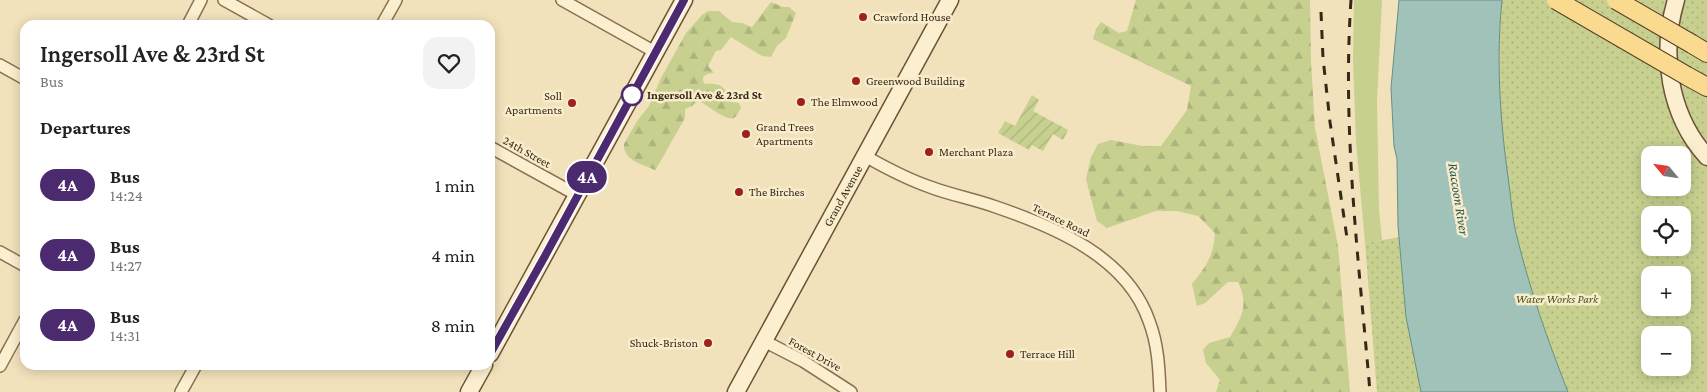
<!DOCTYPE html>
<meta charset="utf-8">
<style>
:root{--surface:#fff;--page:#f2f2f2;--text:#222;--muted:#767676}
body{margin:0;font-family:"Crimson Pro",serif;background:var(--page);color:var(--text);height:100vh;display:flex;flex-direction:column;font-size:19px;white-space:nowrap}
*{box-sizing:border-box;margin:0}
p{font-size:16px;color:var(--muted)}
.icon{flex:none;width:28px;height:28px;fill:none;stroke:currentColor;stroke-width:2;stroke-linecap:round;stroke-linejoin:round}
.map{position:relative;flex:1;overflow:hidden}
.side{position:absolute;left:20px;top:20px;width:475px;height:350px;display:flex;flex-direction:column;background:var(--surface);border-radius:15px;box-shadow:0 2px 12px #0003}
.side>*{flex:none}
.badge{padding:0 10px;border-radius:16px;font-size:18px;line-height:32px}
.needle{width:32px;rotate:299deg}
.controls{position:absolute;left:1641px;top:146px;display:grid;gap:10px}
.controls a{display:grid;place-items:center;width:50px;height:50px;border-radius:10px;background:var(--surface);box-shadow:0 2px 12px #0003;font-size:25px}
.map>.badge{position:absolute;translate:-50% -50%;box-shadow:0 0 0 2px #fff}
h2{padding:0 20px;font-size:19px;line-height:45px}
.round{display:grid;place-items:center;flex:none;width:52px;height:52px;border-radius:15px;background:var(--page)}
.head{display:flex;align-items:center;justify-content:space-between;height:85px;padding:0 20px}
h1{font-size:24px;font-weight:600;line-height:38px}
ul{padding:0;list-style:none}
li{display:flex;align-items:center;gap:15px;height:70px;padding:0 20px}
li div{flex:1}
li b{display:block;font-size:19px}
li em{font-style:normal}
li .badge{min-width:55px;font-weight:700;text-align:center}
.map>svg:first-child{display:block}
.grass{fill:#c7d08f}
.forest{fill:url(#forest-firs)}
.park{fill:url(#park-dots);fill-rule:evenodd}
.garden{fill:url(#garden-furrows)}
.water{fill:#a0c2b8;stroke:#679086}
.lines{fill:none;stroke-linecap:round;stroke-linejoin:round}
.street-casing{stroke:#8a7154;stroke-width:14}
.secondary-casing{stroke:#6b5237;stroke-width:19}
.primary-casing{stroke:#573f29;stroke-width:20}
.street{stroke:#fcefcf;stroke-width:11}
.secondary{stroke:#fcefcf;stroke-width:16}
.primary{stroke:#f9da8e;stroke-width:18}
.rail{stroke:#37291a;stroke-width:3;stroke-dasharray:9 9;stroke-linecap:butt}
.primary-bridge-casing{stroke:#573f29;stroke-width:20;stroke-linecap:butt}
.primary-bridge{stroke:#f9da8e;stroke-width:18}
.line-casing{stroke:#fff;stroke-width:11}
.line{stroke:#4c2a6f;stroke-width:8}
.poi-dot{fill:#9e201f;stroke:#f8eccb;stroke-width:2}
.stop-dot{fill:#fff;stroke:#4c2a6f;stroke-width:2.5}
.labels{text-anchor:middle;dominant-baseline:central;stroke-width:5;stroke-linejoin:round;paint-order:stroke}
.poi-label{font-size:12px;fill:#37291a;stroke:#f8eccb;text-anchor:start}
.stop-label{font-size:12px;font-weight:bold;fill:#37291a;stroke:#f8eccb;text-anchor:start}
.street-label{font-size:12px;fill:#37291a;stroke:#f8eccb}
.park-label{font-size:12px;font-style:italic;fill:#47561f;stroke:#f8eccb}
.water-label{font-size:14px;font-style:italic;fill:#285956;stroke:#f8eccb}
</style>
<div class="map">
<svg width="1707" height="392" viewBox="0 0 1707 392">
<defs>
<pattern id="forest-firs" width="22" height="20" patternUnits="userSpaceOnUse" patternTransform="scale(1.25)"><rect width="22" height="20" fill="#c7d08f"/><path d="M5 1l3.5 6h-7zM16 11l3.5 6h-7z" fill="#acb37b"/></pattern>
<pattern id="park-dots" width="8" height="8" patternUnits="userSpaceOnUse" patternTransform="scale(1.25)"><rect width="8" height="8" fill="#c7d08f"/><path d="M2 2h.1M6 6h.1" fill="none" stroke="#acb37b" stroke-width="1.8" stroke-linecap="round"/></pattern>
<pattern id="garden-furrows" width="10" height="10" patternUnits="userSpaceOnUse" patternTransform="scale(1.25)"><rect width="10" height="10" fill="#c7d08f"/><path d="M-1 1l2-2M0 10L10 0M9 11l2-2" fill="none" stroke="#acb37b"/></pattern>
</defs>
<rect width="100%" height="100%" fill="#f1e2bb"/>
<path class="grass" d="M1354,0h28l-5,101 2,108 3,31 -17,3 -9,-101 -3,-81z"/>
<path class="forest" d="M1136,0h174l1,62 4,66 23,118 12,146h-134l4,-12 -14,-17 -3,-13 6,-7 21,-6c12,-21 19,-32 8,-55h-10l-23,21 -8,3 -5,-22c14,-17 22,-29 23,-51l-17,-17 -21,-5h-21l-49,17 -10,-7 -11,-42 5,-22 7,-13 13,-4 31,6h19l26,-36 4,-24 -98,-47 3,-10 5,-7 18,11 8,-2z
M771,2l12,5h6l7,6 -10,25 -9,8 -6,11 -9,-1 -31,-19 -10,13 -5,1 -8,15 6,7 -7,1 -4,3v4l2,3c18,-1 19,3 26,18l8,1 2,5c-2,3 -4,8 -7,10 -9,3 -28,-14 -36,-18l-6,6 -7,3v9l-29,51 -1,1c-12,-6 -32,-9 -31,-26l13,-23 12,-15 12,-28 25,-45 16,-18 6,-4h11l13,11 10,1 10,4z"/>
<path class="park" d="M1502,0h205v392h-330l-12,-149 148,-25c-3,-27 -9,-53 -11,-80 -3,-46 -4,-92 0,-138zM1650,155h32v33h-32zM1650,215h32v33h-32zM1650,275h32v33h-32zM1650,335h32v33h-32z"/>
<path class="garden" d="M1032,95l7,5 -6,11 35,19 -5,10 -10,-6 -10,17 -11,-6 -3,5 -31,-17 7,-12 10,5z"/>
<path class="water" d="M1399,0h103c-6,59 -2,119 6,177 3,20 4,41 9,60 13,53 31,104 51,155h-147l-15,-75 -8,-91 -1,-67 -3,-13 -3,-58z"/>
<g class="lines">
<defs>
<path id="street" d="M224,0l45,25
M562,0l93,52
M188,25l13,-25
M382,25l14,-25
M0,65l25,14
M490,147l87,48
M865,156c21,12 42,23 65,31 21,8 44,12 66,20 59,20 131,50 153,114 9,23 10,47 11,71
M0,252l25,14
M764,341l39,20 48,31
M0,366l25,-46
M181,392l15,-27"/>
<path id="secondary" d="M1676,0c-16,54 -7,115 31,157
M490,354l194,-354
M469,392l15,-27
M736,392l214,-392"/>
<path id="primary" d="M1692,44l15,9
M1687,76l20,11"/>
</defs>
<use href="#street" class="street-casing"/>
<use href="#secondary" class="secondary-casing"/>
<use href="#primary" class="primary-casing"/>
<use href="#street" class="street"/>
<use href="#secondary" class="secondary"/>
<use href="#primary" class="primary"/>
<path class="rail" d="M1351,0c-9,131 8,262 19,392
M1321,12l2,46 7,64 17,116"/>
<defs>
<path id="primary-bridge" d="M1556,0l131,76
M1616,0l76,44"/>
</defs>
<use href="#primary-bridge" class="primary-bridge-casing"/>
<use href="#primary-bridge" class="primary-bridge"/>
</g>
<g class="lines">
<defs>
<path id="line" d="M490,354l55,-98 139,-256"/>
</defs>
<use href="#line" class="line-casing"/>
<use href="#line" class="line"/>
</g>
<g class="poi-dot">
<circle cx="863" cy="17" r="5"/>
<circle cx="856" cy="81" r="5"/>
<circle cx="801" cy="102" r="5"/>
<circle cx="572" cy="103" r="5"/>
<circle cx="746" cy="134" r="5"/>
<circle cx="929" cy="152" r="5"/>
<circle cx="739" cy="192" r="5"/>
<circle cx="708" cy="343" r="5"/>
<circle cx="1010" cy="354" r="5"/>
</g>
<circle class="stop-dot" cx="632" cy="95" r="10"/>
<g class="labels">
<g class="poi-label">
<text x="873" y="17">Crawford House</text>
<text x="866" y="81">Greenwood Building</text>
<text x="562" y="96" text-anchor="end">Soll<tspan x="562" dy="14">Apartments</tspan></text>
<text x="811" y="102">The Elmwood</text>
<text x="756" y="127">Grand Trees<tspan x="756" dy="14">Apartments</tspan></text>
<text x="939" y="152">Merchant Plaza</text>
<text x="749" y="192">The Birches</text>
<text x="698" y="343" text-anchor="end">Shuck-Briston</text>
<text x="1020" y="354">Terrace Hill</text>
</g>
<g class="stop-label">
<text x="647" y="95">Ingersoll Ave &amp; 23rd St</text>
</g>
<g class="street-label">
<text transform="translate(527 152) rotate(29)">24th Street</text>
<text transform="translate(843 196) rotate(-61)">Grand Avenue</text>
<text transform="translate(1061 220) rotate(26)">Terrace Road</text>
<text transform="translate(815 354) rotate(29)">Forest Drive</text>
</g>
<g class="park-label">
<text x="1557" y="299">Water Works Park</text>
</g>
<g class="water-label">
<text transform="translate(1459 199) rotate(81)">Raccoon River</text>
</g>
</g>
</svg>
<div class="controls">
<a><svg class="needle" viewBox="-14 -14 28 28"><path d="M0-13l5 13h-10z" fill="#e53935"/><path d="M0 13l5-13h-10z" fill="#767676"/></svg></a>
<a><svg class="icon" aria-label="locate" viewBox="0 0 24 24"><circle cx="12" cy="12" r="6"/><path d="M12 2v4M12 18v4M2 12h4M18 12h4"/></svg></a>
<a>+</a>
<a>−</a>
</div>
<b class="badge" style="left:587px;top:177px;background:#4c2a6f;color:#fff">4A</b>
<section class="side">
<div class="head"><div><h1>Ingersoll Ave &amp; 23rd St</h1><p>Bus</p></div><a class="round"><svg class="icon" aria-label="heart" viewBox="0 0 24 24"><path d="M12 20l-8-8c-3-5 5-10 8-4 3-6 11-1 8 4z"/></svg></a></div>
<h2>Departures</h2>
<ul>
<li><span class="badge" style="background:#4c2a6f;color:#fff">4A</span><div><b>Bus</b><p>14:24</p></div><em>1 min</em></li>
<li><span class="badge" style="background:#4c2a6f;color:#fff">4A</span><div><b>Bus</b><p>14:27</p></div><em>4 min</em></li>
<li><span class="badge" style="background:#4c2a6f;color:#fff">4A</span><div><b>Bus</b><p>14:31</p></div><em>8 min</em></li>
</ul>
</section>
</div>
